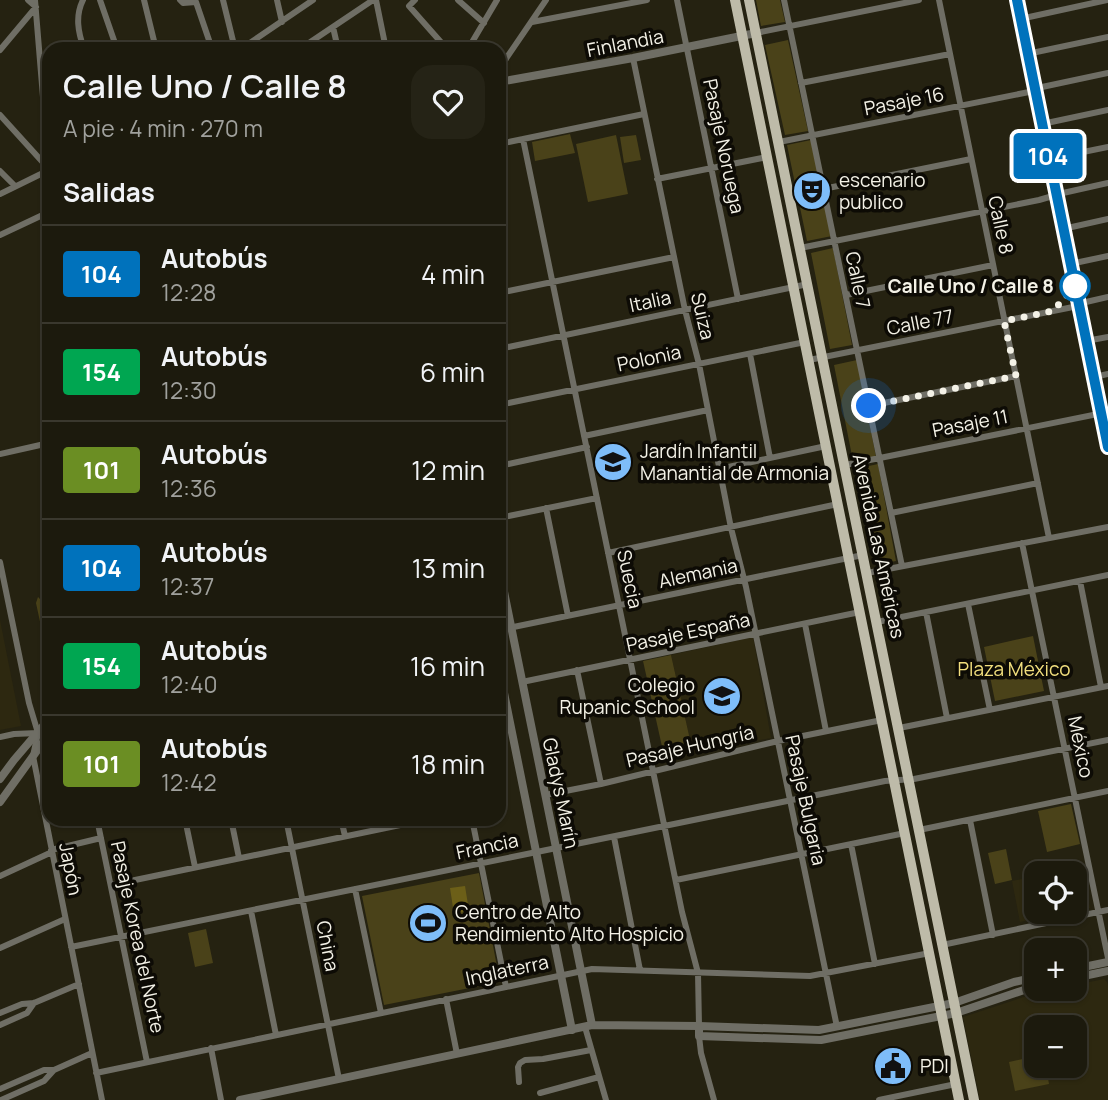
<!DOCTYPE html>
<html lang="es">
<meta charset="utf-8">
<style>
:root{--surface:#1c1a0d;--page:#252316;--text:#f1f3f6;--muted:#a0a19d;--line:#3a382e}
body{margin:0;font-family:Manrope,sans-serif;background:var(--page);color:var(--text);height:100vh;display:flex;flex-direction:column;font-size:26px;white-space:nowrap}
*{box-sizing:border-box;margin:0}
p{font-size:23px;color:var(--muted)}
.icon{flex:none;width:38px;height:38px;fill:none;stroke:currentColor;stroke-width:2;stroke-linecap:round;stroke-linejoin:round}
.map{position:relative;flex:1;overflow:hidden}
.side{position:absolute;left:42px;top:42px;width:464px;height:784px;display:flex;flex-direction:column;background:var(--surface);border-radius:21px;box-shadow:0 2px 5px #0004,0 0 0 2px var(--line)}
.side>*{flex:none}
.badge{padding:0 14px;border-radius:5px;font-size:24px;line-height:46px}
.fabs{position:absolute;left:1024px;top:861px;display:grid;gap:14px}
.fabs a{display:grid;place-items:center;width:63px;height:63px;border-radius:14px;background:var(--surface);box-shadow:0 2px 5px #0004,0 0 0 2px var(--line);font-size:35px}
.you{position:absolute;width:35px;height:35px;margin:-18px;border:5px solid #fff;border-radius:50%;background:#1a73e8;box-shadow:0 0 0 10px #1a73e833}
.map>.badge{position:absolute;translate:-50% -50%;box-shadow:0 0 0 4px #fff}
h2{padding:0 21px;font-size:26px;line-height:63px}
.round{display:grid;place-items:center;flex:none;width:74px;height:74px;border-radius:21px;background:var(--page)}
.head{display:flex;align-items:center;justify-content:space-between;height:119px;padding:0 21px}
h1{font-size:33px;font-weight:600;line-height:52px}
ul{padding:0;list-style:none}
li{display:flex;align-items:center;gap:21px;height:98px;padding:0 21px;border-top:2px solid var(--line)}
li div{flex:1}
li b{display:block;font-size:26px}
li em{font-style:normal}
li .badge{min-width:77px;font-weight:700;text-align:center}
.map>svg:first-child{display:block}
.built{fill:#2d2810;fill-rule:evenodd}
.green{fill:#4a4219}
.water{fill:#6c5f18}
.lines{fill:none;stroke-linecap:round;stroke-linejoin:round}
.minor{stroke:#6f6e65;stroke-width:6}
.tertiary{stroke:#6f6e65;stroke-width:8}
.primary{stroke:#bebba9;stroke-width:10}
.line-casing{stroke:#fff;stroke-width:16}
.line{stroke:#0072bc;stroke-width:10}
.walk{stroke:#f4f2e7;stroke-width:7;stroke-dasharray:0 12.6}
.stop-dot{fill:#fff;stroke:#0072bc;stroke-width:3.5}
.labels{text-anchor:middle;dominant-baseline:central;stroke-width:7;stroke-linejoin:round;paint-order:stroke}
.street-label{font-size:19px;fill:#f4f2e7;stroke:#0d0b05}
.poi-label{font-size:19px;fill:#f4f2e7;stroke:#0d0b05;text-anchor:start}
.stop-label{font-size:19px;font-weight:bold;fill:#f4f2e7;stroke:#0d0b05;text-anchor:end}
.park-label{font-size:19px;fill:#f1de7d;stroke:#0d0b05}
</style>
<div class="map">
<svg width="1108" height="1100" viewBox="0 0 1108 1100">
<rect width="100%" height="100%" fill="#252211"/>
<path class="built" d="M0,620l21,106 -21,4z
M753,637l18,101 -78,15 -22,-98z
M1082,867l8,41 -15,3 -1,-38h-22z
M1036,876v36h34l-50,10 -8,-41z
M1104,979l3,3 1,4v114h-128l-17,-83 67,-22 29,-6h15l1,-4zM1036,1027h38v39h-38z"/>
<path class="green" d="M756,0h24l5,22 -24,4z
M788,40l20,91 -23,4 -20,-90z
M570,134l5,19 -40,8 -3,-19z
M616,135l12,59 -40,8 -12,-58z
M636,135l5,25 -17,3 -4,-26z
M811,140l21,96 -25,5 -20,-96z
M833,248l19,97 -22,4 -19,-96z
M857,360l19,97 -23,4 -19,-96z
M878,464l18,97 -22,4 -19,-96z
M38,597l11,11v51h-1l-12,-56z
M1033,636l11,55 -49,10 -11,-54z
M671,655l22,98 -28,7 -22,-99z
M1071,804l9,40 -33,8 -9,-41z
M1006,849l6,31 -17,4 -7,-31z
M479,873l21,109 -116,23 -22,-109z
M206,929l7,34 -18,4 -7,-34z
M1036,1056v10h10l3,18 -34,7 -6,-29z"/>
<path class="water" d="M465,886l4,25 -15,3 -4,-26z"/>
<g class="lines">
<path class="minor" d="M35,0l14,170
M83,0c-8,16 -5,32 1,49
M100,0l17,49
M144,0l12,49
M180,0l3,3 13,-1 16,47
M223,0l12,49
M277,0l5,22
M376,0l10,49
M415,0l-6,6 38,43
M458,0l26,23
M677,0l61,299
M784,0l118,566
M939,0l110,538
M1017,0l91,447
M1020,19l87,-19
M532,22l115,-22
M333,27l5,22
M756,33l163,-33
M241,49l72,-49
M300,49l73,-49
M468,49l29,-49
M0,50l36,-43 -8,-7
M1027,54l81,-17
M633,58l52,252 14,54 32,164 15,59 91,440
M499,69l47,-69
M801,83l149,-29
M0,115l48,53
M1042,124l66,-14
M523,139l159,773 16,61 1,53
M779,142l250,-50 13,-5 66,-14
M499,144l145,-30
M1049,159l59,-12
M0,171l15,15
M657,179l110,-22
M823,189l148,-30
M0,194l49,-24
M1063,229l45,-10
M0,235l49,-23
M800,248l239,-48 24,-7 45,-10
M499,257l7,35
M1070,264l38,-8
M499,293l175,-36
M846,295l147,-30
M1086,341l22,-4
M499,349l309,-65
M750,354l20,104
M809,360l264,-53 13,-5 22,-5
M1094,377l14,-3
M499,405l306,-63
M869,406l147,-30
M584,436l124,-26
M0,454l49,-11
M845,465l263,-53
M499,466l88,-19
M719,469l107,-23
M546,508l22,108
M891,513l147,-30
M499,518l98,-20
M1022,543l86,415
M608,553l230,-49
M0,562l29,141 9,30 -5,23 69,344
M867,573l241,-46
M1080,581l21,106
M968,604l22,106
M926,612l21,106
M877,622l231,-47
M805,624l21,107
M499,630l364,-75
M577,670l24,114
M522,682l338,-70
M899,728l209,-42
M0,737l14,-3 24,-1 11,-6
M545,795l56,-11 177,-43 104,-21
M97,819l50,243
M185,819l10,48
M231,819l8,39
M286,819l53,260
M341,819l4,17
M472,819l34,168
M970,820l23,115
M919,830l189,-39
M614,837l26,133
M851,844l24,120
M51,850l50,-12
M0,876l52,-24
M676,880l229,-47
M111,885l318,-66
M355,889l26,124
M251,911l25,124
M942,945l166,-35
M71,947l814,-166 29,-2 194,-39
M0,948l65,-29
M446,999l11,55
M0,1013l22,-9 12,-1 45,-19
M0,1025l27,-12 7,-10
M585,1027l21,73
M699,1036l2,17 13,47
M211,1048l10,52
M96,1073l496,-104 218,7 120,-23
M519,1082l-1,-15 2,-4 5,-3 18,-1 48,-9
M0,1089l44,-19h10l38,-17
M540,1093l59,-16
M1,1100l43,-19 10,-11
M879,1100l77,-16"/>
<path class="tertiary" d="M499,82l134,-24 123,-25
M499,567l93,458
M499,668l73,362
M0,779l14,-19 35,-41
M0,802l49,-68
M1074,969l34,-7
M1074,978l34,-7
M699,1026v10l122,4 135,-27 80,-27
M240,1100l352,-75 107,1 120,4 135,-27 60,-21 22,-5"/>
<path class="primary" d="M735,0l224,1100
M749,0l225,1100"/>
</g>
<g class="lines">
<defs>
<path id="line" d="M1017,0l91,447"/>
</defs>
<use href="#line" class="line-casing"/>
<use href="#line" class="line"/>
<path class="walk" d="M869,406l147,-30 -12,-55 49,-10 22,-25"/>
</g>
<defs>
<symbol id="theatre-disc" viewBox="-11 -11 22 22"><circle r="9.5" fill="#7ebdf9" stroke="#0d0b05"/><path d="M-5-5.5Q0-4 5-5.5V0Q5 5 0 6Q-5 5-5 0ZM-3.3-2.5H-1v1.5H-3.3ZM1-2.5H3.3v1.5H1ZM-2.8 1Q0 5.5 2.8 1Z" fill="#111"/></symbol>
<symbol id="school-disc" viewBox="-11 -11 22 22"><circle r="9.5" fill="#7ebdf9" stroke="#0d0b05"/><path d="M0-5L7-2L0 1L-7-2ZM-4 1L0 2.5L4 1V4Q0 6-4 4Z" fill="#111"/></symbol>
<symbol id="stadium-disc" viewBox="-11 -11 22 22"><circle r="9.5" fill="#7ebdf9" stroke="#0d0b05"/><path d="M0-5a6.5 5 0 1 0 0 10a6.5 5 0 1 0 0-10ZM-3.5-1.8h7v3.6h-7Z" fill="#111"/></symbol>
<symbol id="civic-disc" viewBox="-11 -11 22 22"><circle r="9.5" fill="#7ebdf9" stroke="#0d0b05"/><path d="M-.6-6.5H3V-4.5H.6V-3L4-1V1h2V6H-6V1h2V-1L-.6-3ZM-1.2 2.5V6h2.4V2.5Z" fill="#111"/></symbol>
</defs>
<g fill-rule="evenodd">
<use href="#theatre-disc" x="790" y="169" width="44" height="44"/>
<use href="#school-disc" x="591" y="440" width="44" height="44"/>
<use href="#school-disc" x="700" y="674" width="44" height="44"/>
<use href="#stadium-disc" x="406" y="901" width="44" height="44"/>
<use href="#civic-disc" x="871" y="1044" width="44" height="44"/>
</g>
<circle class="stop-dot" cx="1075" cy="286" r="14"/>
<g class="labels">
<g class="street-label">
<text transform="translate(625 43) rotate(-11)">Finlandia</text>
<text transform="translate(904 101) rotate(-11)">Pasaje 16</text>
<text transform="translate(724 146) rotate(78)">Pasaje Noruega</text>
<text transform="translate(1001 225) rotate(78)">Calle 8</text>
<text transform="translate(858 280) rotate(78)">Calle 7</text>
<text transform="translate(650 301) rotate(-12)">Italia</text>
<text transform="translate(703 316) rotate(77)">Suiza</text>
<text transform="translate(920 322) rotate(-11)">Calle 77</text>
<text transform="translate(649 358) rotate(-12)">Polonia</text>
<text transform="translate(970 423) rotate(-11)">Pasaje 11</text>
<text transform="translate(879 546) rotate(78)">Avenida Las Américas</text>
<text transform="translate(698 573) rotate(-12)">Alemania</text>
<text transform="translate(630 579) rotate(78)">Suecia</text>
<text transform="translate(688 632) rotate(-12)">Pasaje España</text>
<text transform="translate(690 746) rotate(-13)">Pasaje Hungría</text>
<text transform="translate(1081 747) rotate(78)">México</text>
<text transform="translate(561 793) rotate(78)">Gladys Marín</text>
<text transform="translate(806 800) rotate(78)">Pasaje Bulgaria</text>
<text transform="translate(487 846) rotate(-12)">Francia</text>
<text transform="translate(71 869) rotate(79)">Japón</text>
<text transform="translate(138 937) rotate(78)">Pasaje Korea del Norte</text>
<text transform="translate(328 946) rotate(79)">China</text>
<text transform="translate(507 970) rotate(-12)">Inglaterra</text>
</g>
<g class="poi-label">
<text x="839" y="180">escenario<tspan x="839" dy="22">publico</tspan></text>
<text x="640" y="451">Jardín Infantil<tspan x="640" dy="22">Manantial de Armonia</tspan></text>
<text x="695" y="685" text-anchor="end">Colegio<tspan x="695" dy="22">Rupanic School</tspan></text>
<text x="455" y="912">Centro de Alto<tspan x="455" dy="22">Rendimiento Alto Hospicio</tspan></text>
<text x="920" y="1066">PDI</text>
</g>
<g class="stop-label">
<text x="1054" y="286">Calle Uno / Calle 8</text>
</g>
<g class="park-label">
<text x="1014" y="669">Plaza México</text>
</g>
</g>
</svg>
<div class="fabs">
<a><svg class="icon" aria-label="locate" viewBox="0 0 24 24"><circle cx="12" cy="12" r="6"/><path d="M12 2v4M12 18v4M2 12h4M18 12h4"/></svg></a>
<a>+</a>
<a>−</a>
</div>
<div class="you" style="left:869px;top:406px"></div>
<b class="badge" style="left:1048px;top:156px;background:#0072bc;color:#fff">104</b>
<section class="side">
<div class="head"><div><h1>Calle Uno / Calle 8</h1><p>A pie · 4 min · 270 m</p></div><a class="round"><svg class="icon" aria-label="heart" viewBox="0 0 24 24"><path d="M12 20l-8-8c-3-5 5-10 8-4 3-6 11-1 8 4z"/></svg></a></div>
<h2>Salidas</h2>
<ul>
<li><span class="badge" style="background:#0072bc;color:#fff">104</span><div><b>Autobús</b><p>12:28</p></div><em>4 min</em></li>
<li><span class="badge" style="background:#00a651;color:#fff">154</span><div><b>Autobús</b><p>12:30</p></div><em>6 min</em></li>
<li><span class="badge" style="background:#6b8e23;color:#fff">101</span><div><b>Autobús</b><p>12:36</p></div><em>12 min</em></li>
<li><span class="badge" style="background:#0072bc;color:#fff">104</span><div><b>Autobús</b><p>12:37</p></div><em>13 min</em></li>
<li><span class="badge" style="background:#00a651;color:#fff">154</span><div><b>Autobús</b><p>12:40</p></div><em>16 min</em></li>
<li><span class="badge" style="background:#6b8e23;color:#fff">101</span><div><b>Autobús</b><p>12:42</p></div><em>18 min</em></li>
</ul>
</section>
</div>
